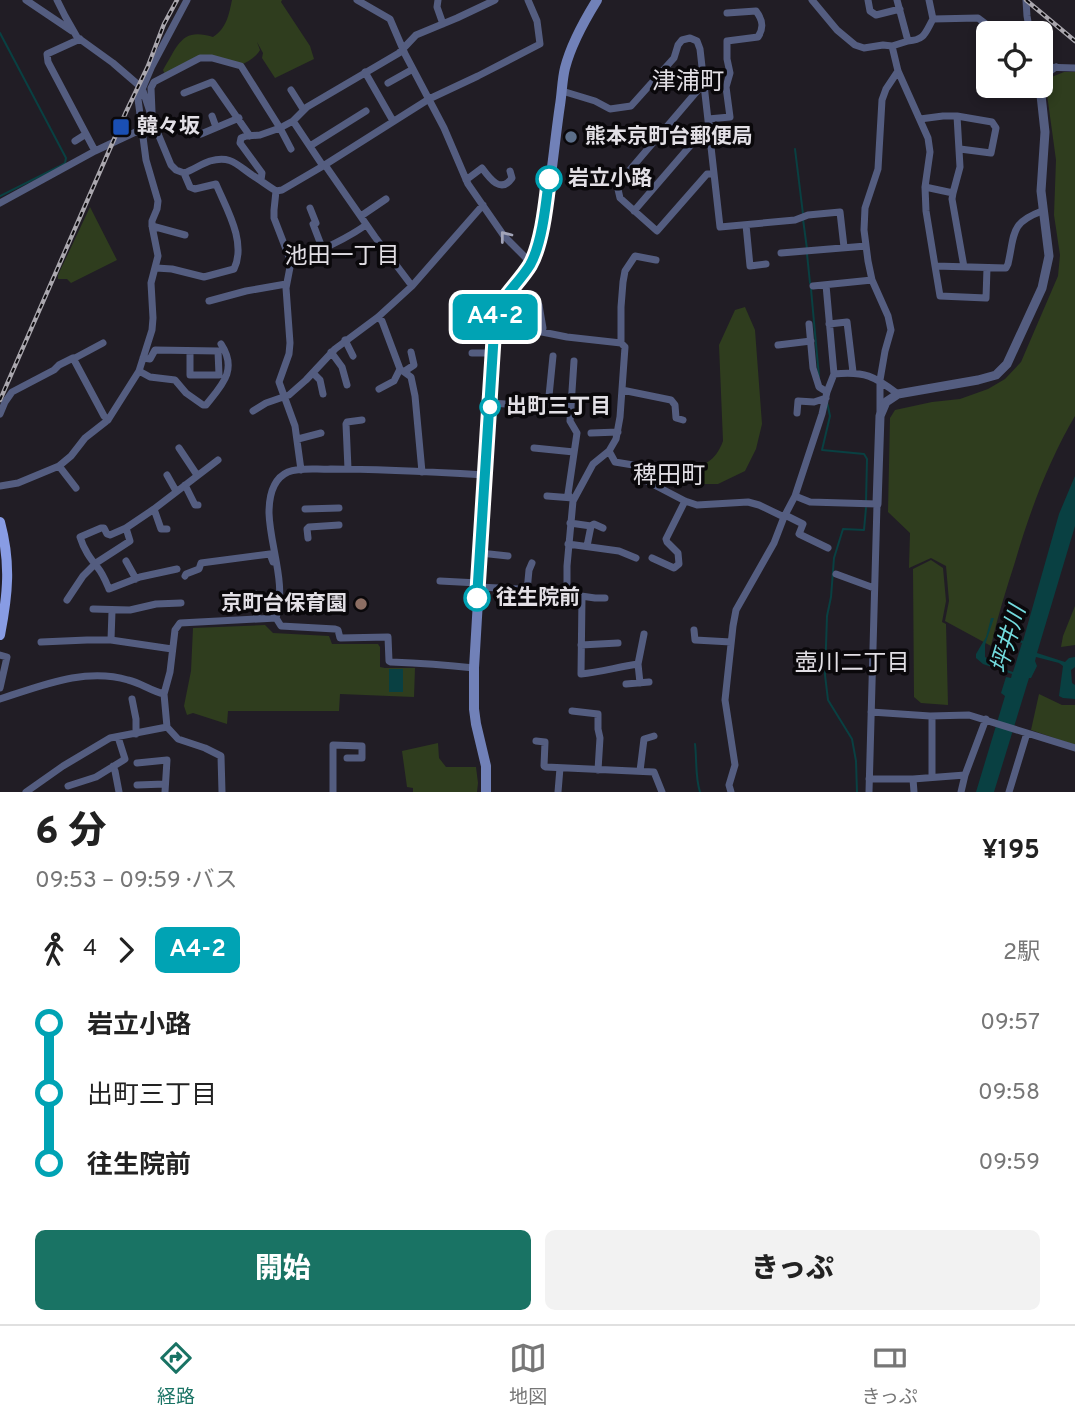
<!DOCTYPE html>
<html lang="ja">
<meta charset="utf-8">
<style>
:root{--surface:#fff;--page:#f2f2f2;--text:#222;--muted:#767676;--line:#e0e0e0;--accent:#197364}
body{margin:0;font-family:Overpass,"Noto Sans JP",sans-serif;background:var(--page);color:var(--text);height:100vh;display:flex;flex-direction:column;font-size:26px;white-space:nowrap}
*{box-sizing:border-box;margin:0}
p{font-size:23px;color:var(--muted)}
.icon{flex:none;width:38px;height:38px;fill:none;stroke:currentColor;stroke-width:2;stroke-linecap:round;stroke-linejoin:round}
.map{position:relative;height:792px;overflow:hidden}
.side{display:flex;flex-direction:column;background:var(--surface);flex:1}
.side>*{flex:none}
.badge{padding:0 14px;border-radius:10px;font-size:24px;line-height:46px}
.controls{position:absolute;left:976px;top:21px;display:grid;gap:14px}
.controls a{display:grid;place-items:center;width:77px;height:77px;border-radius:10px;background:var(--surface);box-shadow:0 4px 10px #0003;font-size:35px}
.map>.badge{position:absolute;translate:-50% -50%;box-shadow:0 0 0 4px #fff}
.legs{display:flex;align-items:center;gap:10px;height:77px;padding:0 35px;font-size:23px}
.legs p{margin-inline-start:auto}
.overview{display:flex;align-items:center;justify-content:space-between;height:119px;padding:0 35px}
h1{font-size:38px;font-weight:800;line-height:52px}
.primary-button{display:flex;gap:14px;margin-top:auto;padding:14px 35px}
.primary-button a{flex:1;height:80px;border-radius:10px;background:var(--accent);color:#fff;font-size:28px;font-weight:800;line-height:80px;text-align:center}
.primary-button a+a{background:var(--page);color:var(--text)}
ul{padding:0 35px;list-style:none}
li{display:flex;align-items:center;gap:24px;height:70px;font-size:26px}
li i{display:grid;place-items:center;width:10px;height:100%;margin:0 9px;background:currentColor}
li i::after{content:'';width:18px;height:18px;margin:-9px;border:5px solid;border-radius:50%;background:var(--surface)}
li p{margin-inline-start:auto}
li:first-child i{background:linear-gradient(#0000 50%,currentColor 0)}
li:last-child i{background:linear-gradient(currentColor 50%,#0000 0)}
.menu{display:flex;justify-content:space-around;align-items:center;height:98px;border-top:2px solid var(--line);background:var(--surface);font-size:19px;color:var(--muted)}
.menu a{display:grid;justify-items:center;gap:4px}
.menu .on{color:var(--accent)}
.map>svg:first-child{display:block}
.green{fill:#2f3d1e}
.water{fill:#094042}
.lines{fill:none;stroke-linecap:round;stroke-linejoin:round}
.stream{stroke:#094042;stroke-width:2}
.minor{stroke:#545d80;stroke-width:7}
.tertiary{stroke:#545d80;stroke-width:9}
.secondary{stroke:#7181b8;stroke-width:10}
.primary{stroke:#889ce4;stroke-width:10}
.rail-casing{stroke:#aaa7ae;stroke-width:4.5}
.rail{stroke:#0a080b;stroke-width:2;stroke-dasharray:5;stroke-linecap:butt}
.oneway{stroke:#a2a4b8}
.line-1-casing{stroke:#fff;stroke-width:16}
.line-1{stroke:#00a3b4;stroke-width:10}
.transit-dot{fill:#1a4fb4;stroke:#0a080b;stroke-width:2.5}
.service-dot{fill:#5c6f8a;stroke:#0a080b;stroke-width:2.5}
.stop-1-dot{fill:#fff;stroke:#00a3b4;stroke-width:3.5}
.education-dot{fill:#8d6e63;stroke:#0a080b;stroke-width:2.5}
.labels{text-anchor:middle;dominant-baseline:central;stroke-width:7;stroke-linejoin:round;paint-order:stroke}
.poi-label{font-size:21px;font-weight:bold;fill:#e2dfe5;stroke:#0a080b;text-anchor:start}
.stop-label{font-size:21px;font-weight:bold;fill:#e2dfe5;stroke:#0a080b;text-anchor:start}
.neighbourhood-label{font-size:23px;fill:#e2dfe5;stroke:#0a080b}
.water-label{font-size:23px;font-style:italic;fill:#73dbde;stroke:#0a080b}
.quarter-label{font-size:24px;fill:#e2dfe5;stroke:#0a080b}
</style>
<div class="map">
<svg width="1075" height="792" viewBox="0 0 1075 792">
<rect width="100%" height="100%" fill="#211d25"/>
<path class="green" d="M232,0h50l-1,2 29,44 4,13 -39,19 -13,-20 1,-5 -6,-11 3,8c-4,7 -12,12 -20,15l-35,-8 -40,18 -2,-5c15,-24 18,-43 50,-33 14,-9 16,-23 19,-37z
M1064,72h11v344c-27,46 -45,95 -60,146 -9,28 -18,56 -24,84l-46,-25 4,-20 -3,-35 -15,-8 -22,10 1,-35 -22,-21 2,-94 5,-8 37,-8 28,-3 28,-10 17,-10 16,-17 37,-86 2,-21 -6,-40 2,-55 -10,-73 3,-9z
M90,207l27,53 -46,23 -4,-4h-9v-4z
M745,307l10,23 7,94 -6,25 -11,22 -27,13h-28l-7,-11c21,-9 32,-10 40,-32l-4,-96 16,-35z
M931,560l12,8 3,33 -4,21 4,2 2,81 -27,-2 -7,-6 -1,-128z
M1075,606v39l-14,2 2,-11z
M265,625l8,8 56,3 3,8h46l2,3v20l5,1h30l-1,29 -74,-3 -1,17h-111l-1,13 -34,-11 -6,2 -3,-9 7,-35 2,-43z
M1039,694l23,11h13v40l-44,-15z
M438,743l1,15 7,9h30l2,16 -1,9h-64v-4l-6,-1 -5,-36z"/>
<path class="water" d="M1075,476v50l-38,127 28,9 4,-4 6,-1v10l-4,3 1,13 3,2v14l-12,-1 -4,-2 4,-30 -4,-3 -23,-6 -1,4 2,5 -6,12h-2l-35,114h-18l29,-96 -4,-3 5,-16 5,1 1,-4 -29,-10 -7,-6v-4l10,-17 5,-19h3l-9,27v12l7,4v4l21,7 9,-29 -6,-2v-3l7,3 36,-127z
M389,669h14v23h-14z"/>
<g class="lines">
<path class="stream" d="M0,33l66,125 -1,5 -7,4 -58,29
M795,149l8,65
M803,219l4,30
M807,254l3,29
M811,289l8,88
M827,402l3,14 -8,34 42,4 3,5 -1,43
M695,744c2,16 0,33 5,48
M857,792l-1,-31 -4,-22 -24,-39 -3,-25 2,-59 4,-19 3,-39 9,-29 21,1 2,-22"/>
<path class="minor" d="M26,0l46,31
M57,0l8,16 12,21 36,26 29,25 12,36 17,41 5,5 8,3c9,-3 17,-9 26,-12 21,-6 27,4 42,14 8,5 16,11 24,16
M357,0l33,19 15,35 39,74 24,56 36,52 27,27
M438,0l-1,7 6,17
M812,0l25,30 18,15 9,3 19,-3 9,1 16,-5 -11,-41
M868,0l2,11 6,4 24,-6
M1026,0l1,16 3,17
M933,19l45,-1 12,9 15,5 10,1
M80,39l-33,15 1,8 47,89
M908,41c17,-1 17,-8 25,-22l-4,-19
M892,46l6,25 30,67 2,14 -5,35 1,24 9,55 71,2 2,-4c7,-31 2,-41 34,-53
M1041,67l34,1
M365,72l28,49
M388,83l25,-14
M704,83l-87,102 3,13 37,33 50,-57h7
M291,90l12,19
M1041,90c2,-10 5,-17 15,-23
M562,91l33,10 15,8 21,-3 43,-48 4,-13 4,-5 8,-2 7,3 3,8 20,178 75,-7 13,-5 32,-3 4,35
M184,93l28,-11 1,1 37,53
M150,114l2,-2 -1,-24 3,-6 46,-24h12l29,8 39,62 13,-7 14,-14 92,-54 17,-18 41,-17 38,-18
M212,116l4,11
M708,119l22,-2 -4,-30 4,-14 -3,-14v-18l31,-4c6,-9 5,-17 -2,-26l-29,2
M920,119l23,-3h14l35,6 4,6 -5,25 -31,-4
M293,121l30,45
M201,134l38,-16
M75,141l11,-7
M310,146l56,-35
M325,165l50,72 37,49
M261,180l1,-7 -22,-30 1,-5 5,-2 14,-1 20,-7 11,21
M466,180l16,-12c8,11 19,26 30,10l-2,-7
M925,187l28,6 7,-26 -3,-51
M276,191l6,-1 41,-24 106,-67 49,-23 62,-32 -3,-23 -9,-21
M276,191l-2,19v8l17,44 -5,26 4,55 -1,11 -10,28 16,44 6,44
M953,193l-1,6 12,68
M0,203l95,-52 47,-22
M310,208l6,15 -3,1 10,26
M634,211l75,-87
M361,216l25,-17
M746,225l4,41 16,-2
M152,226l33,9
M781,253l85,-7
M291,262c27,-10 52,-21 75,-37
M935,266l5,30 46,2 1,-30
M156,268l16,1 32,8 30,-8c13,-27 -8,-61 -18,-85l-21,5 -5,-2 -6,-14
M813,286l59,-6
M506,296l12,5 21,4 4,23 -1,4 25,5 54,6
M209,301l37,-10 40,-7
M378,317l4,4 18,48 11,8 4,19 7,76
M809,324l4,44 6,19 8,5
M829,324l18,-2 6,50
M345,340l8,16
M778,345l33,-4
M331,352l11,15 5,18
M472,353h21
M75,358l28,-15
M143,358l7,1 5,-9 63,1 1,24h-29v-24
M139,371l11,6 25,3 11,13 17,12h3c16,-20 32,-35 15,-61
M405,371l9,-6 -3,-13
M313,373l7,7 3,14
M834,374c31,-3 40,2 64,20
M379,389l15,-8 6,-12
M622,390l49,10 4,5 1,13 7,2
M490,403l81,5
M548,406l5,-50
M253,411l13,-8 23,-8 17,-15 29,-31 43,-32 34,-31 71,-81
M797,413l1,-12 16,1 12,-4
M0,414l5,-12 7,-10 42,-22 5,-5 14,-7 31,58 4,4
M880,414v-34l5,-29 6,-21 -3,-14 -16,-36 -4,-19 -4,-31 1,-22 13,-39 4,-69 4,-11 12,-18
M591,433l27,-1
M298,439l23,-6
M179,448l18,27
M534,448l40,4
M609,451l6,11 24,4 2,12 44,23 12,4 51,-3 11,3 25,12
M59,466l17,22
M348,469l-2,-45 1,-2 15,-2
M167,475l9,16
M185,485l10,20h3
M0,486l18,-3 41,-17 12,-10 14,-18 23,-18 31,-49 13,-41 1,-12 -2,-35 7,-27 -6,-30v-5l5,-12 1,-8 -12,-41 -8,-61 14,-33 35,-66
M547,496l26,2
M795,496l15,6 67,2 -8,288
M570,497l-2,-3 9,-61 -7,-12 4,-60
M154,509l7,20h6
M305,509l34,-1
M785,515l18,9 -4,10 29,14
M570,523l21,3 3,-2 9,4
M308,538l-1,-9 2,-2 30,-2
M568,544l51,7 17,7
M587,546l4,-20
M480,553l28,3
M652,558l22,10 5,-4 -1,-11 -11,-11 -1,-3 19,-38
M126,561l10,18
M177,569l-37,8 -31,12c-3,-7 -6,-15 -11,-21 -8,-10 -14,-18 -18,-31l21,-9h3l3,6 3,1 16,-7 28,-19 64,-49
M836,574l38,14
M185,576l1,-2 13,-5 2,-6 69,-9 3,8
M440,581l38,2
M478,587l41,2 15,4 33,1 28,4h10
M527,591l2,-21 3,-7
M255,594l2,24
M567,594v-28l6,-65 20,-37 16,-13 7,-12 4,-22 5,-70 -4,-4v-36l2,-25 2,-11 10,-15 21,4
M582,597l-1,77c19,-2 37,-7 57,-10
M67,600l16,-24 13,-13 34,-22 -4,-13
M93,609l37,1 26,-6 25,-1
M276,618c11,-34 -6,-71 -7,-105 0,-16 3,-34 19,-41 13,-5 30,-2 43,-3 51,0 103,3 154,6
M694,630l1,10 36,2
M111,640l1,-29
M41,642l46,-2h24l61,9
M581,645l37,-2
M0,655l7,2 -7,31
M640,683l-2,-19 6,-30
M626,684l23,-2
M0,699c41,-13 85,-32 128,-19 13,3 23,11 36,14
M132,699l4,20v15
M572,711l26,3v15l2,9 -2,32
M871,712l59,4 39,-1 106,33
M536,741l9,1 -1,24 2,1 108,5 8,20
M137,763l30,-3 -2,32
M113,766l2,5 4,21
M640,771l4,-32 10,-3
M932,777v-61
M869,779h44l52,-4
M913,779l1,13
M137,785l28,-1
M68,786l28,-9 26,-16 3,-2 -7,-22
M26,792l37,-26 47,-28 57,-11
M222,792l-1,-36 -16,-8 -27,-9 -11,-12 -3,-33 6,-22 5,-42 5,-7 96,-5 5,8 54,3 3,1 2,8 48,-1 1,24 2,1c28,1 56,3 83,6
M333,792v-47l29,1v12h-15
M558,792l2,-24
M731,792l-2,-7 6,-20 -10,-65 8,-74 3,-16 38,-67 10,-26 11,-21 27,-82 5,-22 7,-18 -8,-89
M961,792l4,-17 21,-56
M1009,792l18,-59"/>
<path class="tertiary" d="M877,504l3,-88 6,-14 12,-8 80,-14 18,-5 11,-11 35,-76 7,-32 -8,-65 4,-59 -5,-46"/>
<path class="secondary" d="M486,792v-26l-10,-42 -2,-15v-41l21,-353c10,-25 34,-39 42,-67 13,-46 16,-96 23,-143 2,-12 2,-25 5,-37 6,-24 19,-47 32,-68"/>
<path class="primary" d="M0,522c11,41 8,72 0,113"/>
<defs>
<path id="rail" d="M1026,0l49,41
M0,400l126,-288 22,-46 16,-42 13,-24"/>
</defs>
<use href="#rail" class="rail-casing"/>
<use href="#rail" class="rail"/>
</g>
<defs><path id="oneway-chevron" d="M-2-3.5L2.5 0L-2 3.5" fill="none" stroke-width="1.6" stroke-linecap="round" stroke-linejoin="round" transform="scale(1.75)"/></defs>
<use class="oneway" href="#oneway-chevron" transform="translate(505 236) rotate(-128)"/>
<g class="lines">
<defs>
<path id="line-1" d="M477,598l18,-282c7,-20 24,-33 35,-51 12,-21 16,-61 19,-86"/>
</defs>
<use href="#line-1" class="line-1-casing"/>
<use href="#line-1" class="line-1"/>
</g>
<rect class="transit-dot" x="112" y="118" width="18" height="18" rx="3.5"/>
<circle class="service-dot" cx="571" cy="137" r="7"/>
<g class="stop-1-dot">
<circle cx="549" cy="179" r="12"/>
<circle cx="490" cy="407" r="9"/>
<circle cx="477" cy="598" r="12"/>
</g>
<circle class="education-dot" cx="361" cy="604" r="7"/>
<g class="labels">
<g class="poi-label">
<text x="137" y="127">韓々坂</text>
<text x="585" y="137">熊本京町台郵便局</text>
<text x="347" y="604" text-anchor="end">京町台保育園</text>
</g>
<g class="stop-label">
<text x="568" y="179">岩立小路</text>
<text x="506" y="407">出町三丁目</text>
<text x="496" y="598">往生院前</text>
</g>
<g class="neighbourhood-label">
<text x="342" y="257">池田一丁目</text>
<text x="852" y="664">壺川二丁目</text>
</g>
<g class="water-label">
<text transform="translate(1010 640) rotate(-73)">坪井川</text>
</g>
<g class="quarter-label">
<text x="688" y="83">津浦町</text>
<text x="669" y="477">稗田町</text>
</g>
</g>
</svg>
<div class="controls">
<a><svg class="icon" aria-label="locate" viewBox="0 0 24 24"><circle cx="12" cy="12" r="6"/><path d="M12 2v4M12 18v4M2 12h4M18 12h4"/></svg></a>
</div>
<b class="badge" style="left:495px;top:317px;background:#00a3b4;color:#fff">A4-2</b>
</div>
<section class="side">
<div class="overview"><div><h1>6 分</h1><p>09:53 – 09:59 · バス</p></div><b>¥195</b></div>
<div class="legs"><svg class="icon" aria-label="walk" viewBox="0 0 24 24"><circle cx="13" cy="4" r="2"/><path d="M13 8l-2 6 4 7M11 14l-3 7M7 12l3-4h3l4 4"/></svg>4<svg class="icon" aria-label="forward" viewBox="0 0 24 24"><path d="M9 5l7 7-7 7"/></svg><b class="badge" style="background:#00a3b4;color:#fff">A4-2</b><p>2駅</p></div>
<ul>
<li><i style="color:#00a3b4"></i><b>岩立小路</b><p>09:57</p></li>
<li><i style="color:#00a3b4"></i><span>出町三丁目</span><p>09:58</p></li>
<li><i style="color:#00a3b4"></i><b>往生院前</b><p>09:59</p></li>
</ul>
<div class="primary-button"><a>開始</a><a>きっぷ</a></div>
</section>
<nav class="menu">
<a class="on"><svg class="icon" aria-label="directions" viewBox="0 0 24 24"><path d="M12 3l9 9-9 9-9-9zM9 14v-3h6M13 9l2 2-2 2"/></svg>経路</a>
<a><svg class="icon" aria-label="map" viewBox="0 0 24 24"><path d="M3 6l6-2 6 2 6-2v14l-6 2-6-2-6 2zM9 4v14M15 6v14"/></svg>地図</a>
<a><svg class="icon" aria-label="tickets" viewBox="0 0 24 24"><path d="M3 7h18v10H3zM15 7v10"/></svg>きっぷ</a>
</nav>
